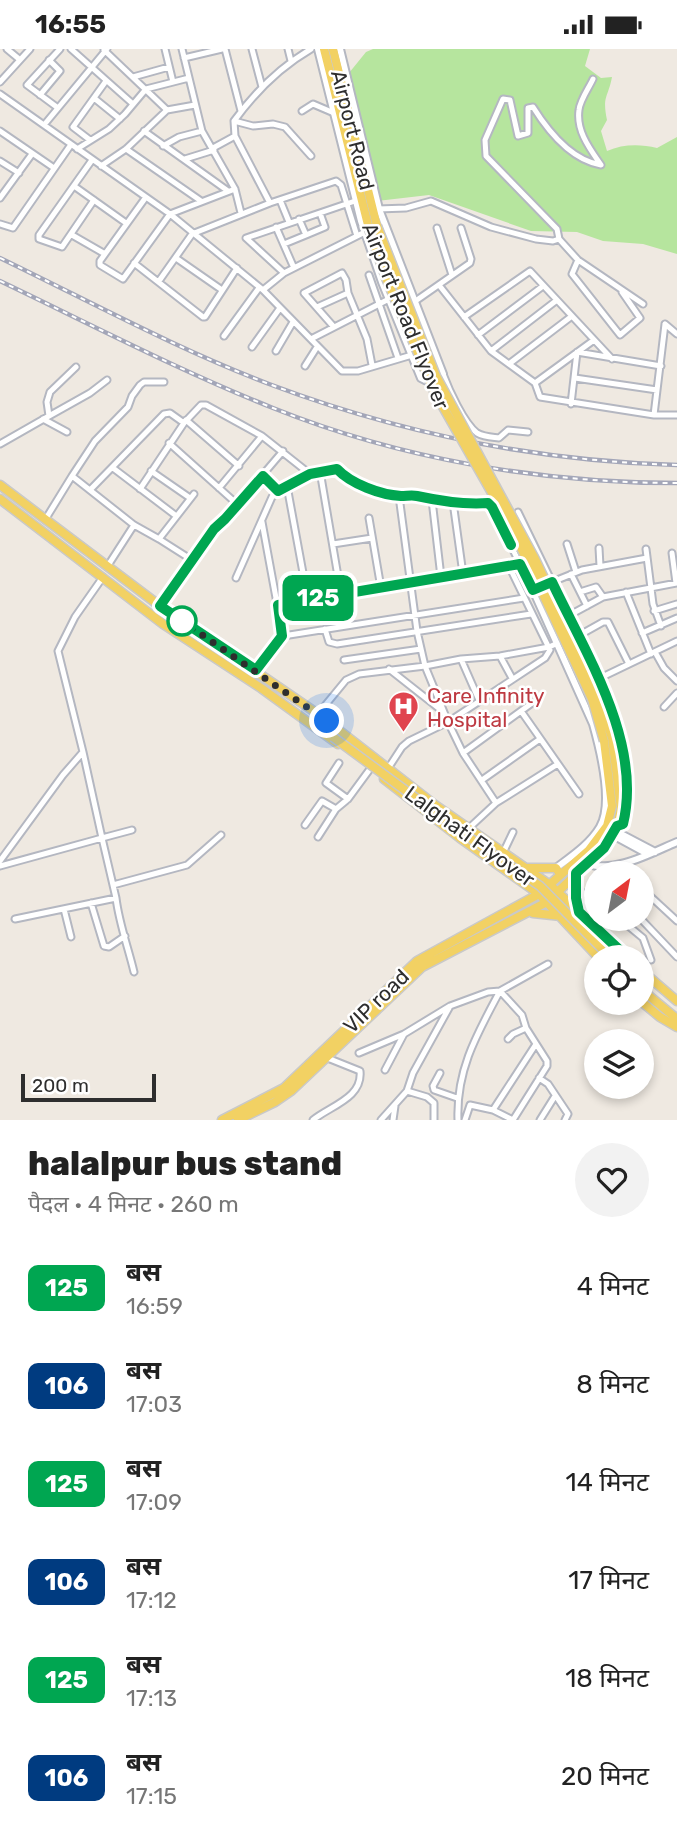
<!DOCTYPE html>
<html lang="hi">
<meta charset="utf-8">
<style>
:root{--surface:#fff;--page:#f2f2f2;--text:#222;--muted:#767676}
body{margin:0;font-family:Rubik,"Noto Sans Devanagari",sans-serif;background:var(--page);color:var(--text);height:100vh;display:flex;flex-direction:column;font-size:26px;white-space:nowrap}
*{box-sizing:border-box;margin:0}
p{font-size:23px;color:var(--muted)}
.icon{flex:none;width:38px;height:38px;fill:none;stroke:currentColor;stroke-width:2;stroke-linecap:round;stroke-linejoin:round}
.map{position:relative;height:1071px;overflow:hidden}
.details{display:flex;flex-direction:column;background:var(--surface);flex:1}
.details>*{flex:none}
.badge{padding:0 14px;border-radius:10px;font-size:24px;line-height:46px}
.needle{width:46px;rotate:32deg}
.tools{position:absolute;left:584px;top:812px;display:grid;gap:14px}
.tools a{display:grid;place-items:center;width:70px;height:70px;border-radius:50%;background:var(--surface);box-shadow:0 4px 10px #0003;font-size:35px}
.scale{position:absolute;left:21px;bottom:18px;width:135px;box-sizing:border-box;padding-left:7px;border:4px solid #2e2e2e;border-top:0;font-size:19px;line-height:24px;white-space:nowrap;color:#2e2e2e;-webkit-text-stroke:5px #fff;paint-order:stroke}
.you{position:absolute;width:35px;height:35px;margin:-18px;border:5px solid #fff;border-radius:50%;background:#1a73e8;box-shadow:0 0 0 10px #1a73e833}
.map>.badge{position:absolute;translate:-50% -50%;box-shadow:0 0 0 4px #fff}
.round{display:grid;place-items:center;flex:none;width:74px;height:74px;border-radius:37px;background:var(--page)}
.summary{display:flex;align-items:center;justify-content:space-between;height:119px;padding:0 28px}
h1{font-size:33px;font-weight:800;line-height:52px}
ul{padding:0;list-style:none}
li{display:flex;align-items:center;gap:21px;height:98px;padding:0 28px}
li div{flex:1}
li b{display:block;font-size:26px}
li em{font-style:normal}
li .badge{min-width:77px;font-weight:700;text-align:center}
.status{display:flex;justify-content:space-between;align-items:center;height:49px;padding:0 35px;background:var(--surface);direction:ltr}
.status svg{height:19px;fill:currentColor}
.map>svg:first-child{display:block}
.green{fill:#b6e59e}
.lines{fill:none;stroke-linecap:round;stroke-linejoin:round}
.minor-casing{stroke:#b4b7c1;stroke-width:9}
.tertiary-casing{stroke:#b4b7c1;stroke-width:10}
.primary-casing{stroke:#c9c9c9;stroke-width:11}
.minor{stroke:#fff;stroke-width:5}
.tertiary{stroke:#fff;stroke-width:6}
.primary{stroke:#f2d163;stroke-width:8}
.rail-casing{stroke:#a3a6b8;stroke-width:4.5}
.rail{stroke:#fff;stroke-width:2;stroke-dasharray:5;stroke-linecap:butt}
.primary-bridge-casing{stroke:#c9c9c9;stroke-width:11;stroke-linecap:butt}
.primary-bridge{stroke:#f2d163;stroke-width:8}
.line-casing{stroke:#fff;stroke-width:16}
.line{stroke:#00a651;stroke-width:10}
.walk{stroke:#2e2e2e;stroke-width:7;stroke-dasharray:0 12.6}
.stop-dot{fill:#fff;stroke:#00a651;stroke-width:3.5}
.labels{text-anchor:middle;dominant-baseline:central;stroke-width:5;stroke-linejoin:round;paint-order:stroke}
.street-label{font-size:21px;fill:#2e2e2e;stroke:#fff}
.health-label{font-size:21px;fill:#be3a42;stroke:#fff;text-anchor:start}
</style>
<div class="status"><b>16:55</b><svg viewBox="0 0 49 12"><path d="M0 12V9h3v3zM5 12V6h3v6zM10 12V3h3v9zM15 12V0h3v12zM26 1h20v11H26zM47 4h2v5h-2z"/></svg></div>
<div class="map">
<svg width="677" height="1071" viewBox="0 0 677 1071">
<rect width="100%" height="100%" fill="#efe9e1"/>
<path class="green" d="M373,0h217l-5,17 16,12 11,-1c-4,21 -10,19 -5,43l-6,11 6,20c16,-7 33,-7 50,-3l20,-11v117l-34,-10 -40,-3 -26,-9 -46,-1 -102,-36 -52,6 -28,-128 17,-21z"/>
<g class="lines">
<defs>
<path id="minor" d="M7,0l12,10
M71,0l62,55
M165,0l8,33
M182,0l20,82 33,58 6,24
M225,0l16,62
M252,0l10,38
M288,0l3,12
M104,1l63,60
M184,9l38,-9
M133,28l36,-10
M593,30c-4,9 -13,21 -14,31 -3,21 11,39 22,55 -30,-5 -53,-34 -68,-58l-5,1v25l-10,3 -8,-36 -7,-1 -18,41 1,16 71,73 2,10 19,21 65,44
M0,33l30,-33
M0,45l170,120 93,76 79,81h16l54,-16
M40,46l20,-24 -11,-11
M94,49l26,21
M58,59l-31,-23 33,-36
M302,62l11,-7 21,9
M234,72l19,5 20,-2 12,3 26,29
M44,76l63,-76
M0,82l54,37
M144,82l84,60
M90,91l-17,-13 33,-46
M163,97l16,-9 23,-6
M213,99l22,-12
M77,100l32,-20 16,-15 21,-25 43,-11
M126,100l75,52
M185,110l29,-9
M92,111l-53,75v4l23,8 32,-47
M0,112l19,12
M101,117l25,-17 41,-39 28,-5
M74,137l52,37
M146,148l-46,64v4l23,14 47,-65 65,-25
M0,149l32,-44
M280,151l9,22
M270,154l-35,-67 -1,-15c21,-29 46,-54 77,-72
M378,160l28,-1 25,-7 60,26 45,12 17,2 6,-2
M299,170l7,16 19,-8 -5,-14
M0,175l13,4 57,-82
M276,178l18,41
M437,179l15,47
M72,186l33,19
M284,195l22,-9
M176,209l46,32
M578,211l-6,14 48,61 20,-17 -18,-26
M134,214l69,54h2l32,-49
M284,224l-38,-35 109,-37
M369,226l29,83
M159,232l33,-47 78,-31 66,-22 5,4 16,51
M439,236l52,66 44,32 5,14 114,18h23
M263,241l21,-17 81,-41
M414,253l56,-39 1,-4 -10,-31
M317,258l31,-14
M464,268l66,-46 82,88
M665,275l12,10
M333,277l-29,-33 38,-20 4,7 2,13 19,46 5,26
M478,286l65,-49
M224,287l35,-48
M311,290l78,-40
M252,298l28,-39
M276,302l17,-29
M491,302l66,-51
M509,315l63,-48
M305,317l12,-19
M443,325c6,16 21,49 34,59 7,4 14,4 22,5l9,-8 20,2
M575,329l82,12
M164,333h-20l-4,3 -8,11 -4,11 -33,34 -23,35 62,49 25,14 35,-45
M535,334l59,-43
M571,355l6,-52 84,14
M654,366l11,-91
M49,367l41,-23 17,-13
M43,370l24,13
M186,371l53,46
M169,394l68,61
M0,395l49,-28 -2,-14 3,-10 26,-25
M113,419l62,47
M151,422l39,27
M320,422l21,123
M263,427l15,15
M287,437l21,114
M219,439l43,-52
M140,440l44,-66 17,-18h5l56,31 48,38
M90,441l74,-76 6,-1 14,10
M399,447l18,135 8,35 23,56 15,31 33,50
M432,451l9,77
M453,453l10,72
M518,463l34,70 30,-12 65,-12
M369,469l12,70
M45,471l27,-44
M262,473l21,114
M159,490l33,21
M333,495l39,-6
M567,495l9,28
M599,499l1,18
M646,500l7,55 8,22
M672,504l4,30
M520,515l13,26
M107,518l27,-42
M571,525l16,32
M236,529l36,-81c15,-16 43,-28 65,-28l7,8 33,13 22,6 89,7 4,4 28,57 -11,2 41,84 -5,8 -97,64 -39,19 -7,6 -13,20
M580,543l16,-5 7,10
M626,543l25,62
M278,556l231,-39
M160,557l54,-77 11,-10 58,-68
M654,562l23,-7
M568,567l35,-19 74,-14
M325,580l4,13 8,2 194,-30
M642,584l35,-15
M578,587l25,-14h5l21,42
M655,603l9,16 13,13
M500,607l12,22
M461,610l18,41
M344,611l77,-11
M389,620l52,41
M256,621l27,-34 241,-38
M598,630l79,-38
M664,658l13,-14
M521,662l58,83
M318,665l28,-34 13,-6 66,-8 36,-7 39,-3 49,-9 9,-4
M83,703l-25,-101 17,-34 28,-40
M463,704l69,-50
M339,714l-13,20 22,16
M482,731l58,-41
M305,776l17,-24 14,8
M468,780l28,-26 62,-39
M318,788l18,-28 12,-10 22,-30
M503,804l10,-21
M0,812l63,-86 20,-23 19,86 -102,28
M113,836l74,-20 34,-30
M575,844h22
M590,844l7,10
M642,845l8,2 27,25
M116,849l-14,-60 30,-8
M91,854l13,43 5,1 16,-11
M64,860l7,28
M15,870l101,-21c3,25 12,49 18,74
M620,870l23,19 8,22
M641,870l36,38
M508,990l5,-5 13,-6
M359,1004l45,-19 46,-28 38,-14 12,-1 48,-27
M385,1021l19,-36
M440,1024l-7,13 1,4 23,8
M539,1029l9,6 20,30 -3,6
M407,1042l6,-18 36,-65
M493,1061l43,-66
M313,1071c17,-14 50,-22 47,-49l-35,-14
M381,1071l26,-29 20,6 7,6v17
M393,1071l2,-14
M458,1071c-2,-50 19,-86 42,-129l22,24 4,13 21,33v5l-34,54
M465,1071l5,-15 23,5 20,10
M540,1071l15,-24"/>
<path id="tertiary" d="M318,0l43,172 21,61 39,96 6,3 14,-3 2,-4 -64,-165 -39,-160
M615,782l40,21
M613,786l35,19
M587,814c25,12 66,-11 90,-21
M556,819c16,-12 34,-24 44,-41 14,-24 0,-78 -7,-103l-60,-134 19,-8 57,121c13,37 24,82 14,120l-6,3"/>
<path id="primary" d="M324,0l45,180
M333,0l44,177
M0,436l160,121 158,108 117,91 115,80 77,72
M0,450l163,125 98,64 77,56
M384,730l76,59 79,56 59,63
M528,819h28l4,6
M576,824v25l3,14
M533,864l28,3
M642,922l35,30
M642,941l35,29
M642,953l18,15 17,10
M222,1071l62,-32 133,-127 122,-67 50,-44 18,-24 5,-20 -8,-65
M238,1071l37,-18 16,-11 131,-124 125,-65 57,-54 13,-22 4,-17 -9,-71"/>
</defs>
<use href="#minor" class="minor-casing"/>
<use href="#tertiary" class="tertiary-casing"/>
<use href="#primary" class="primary-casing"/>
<use href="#minor" class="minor"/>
<use href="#tertiary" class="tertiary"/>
<use href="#primary" class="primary"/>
<defs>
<path id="rail" d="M0,209c89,43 177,91 269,126 130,49 268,77 408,81
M0,232c90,43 180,90 273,127 127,51 268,75 404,75"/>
</defs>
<use href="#rail" class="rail-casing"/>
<use href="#rail" class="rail"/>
<defs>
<path id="primary-bridge" d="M377,177l59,150 99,183 58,123 19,56
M369,180l17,49 48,113 70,123 22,44 66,141 12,42
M333,688l141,104 66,45 70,71"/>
</defs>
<use href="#primary-bridge" class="primary-bridge-casing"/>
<use href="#primary-bridge" class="primary-bridge"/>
</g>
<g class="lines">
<defs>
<path id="line" d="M511,496l-19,-38 -4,-4c-24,2 -48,-2 -71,-7 -5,-1 -10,0 -16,0 -20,-1 -50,-12 -64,-27l-27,5 -32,17 -15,-15 -38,43 -11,10 -54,77 96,64 26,-34 -4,-31 242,-41 13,26 19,-8c33,70 91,161 71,242l-6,2 -13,22 -28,25v25l3,14 48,45"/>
</defs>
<use href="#line" class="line-casing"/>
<use href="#line" class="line"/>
<path class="walk" d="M182,572l145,100"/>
</g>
<defs>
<symbol id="hospital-pin" viewBox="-11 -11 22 30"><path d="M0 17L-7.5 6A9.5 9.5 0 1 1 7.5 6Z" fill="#e0444e" stroke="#fff"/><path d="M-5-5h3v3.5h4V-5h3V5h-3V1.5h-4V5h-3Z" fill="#fff"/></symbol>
</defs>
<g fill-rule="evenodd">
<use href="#hospital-pin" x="386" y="640" width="35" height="47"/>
</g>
<circle class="stop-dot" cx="182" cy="572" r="14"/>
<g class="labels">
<g class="street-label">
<text transform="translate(353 81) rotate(76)">Airport Road</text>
<text transform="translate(406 267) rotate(68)">Airport Road Flyover</text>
<text transform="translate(470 787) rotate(36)">Lalghati Flyover</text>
<text transform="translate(376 952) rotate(-44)">VIP road</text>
</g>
<g class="health-label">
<text x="427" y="646">Care Infinity<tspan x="427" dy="24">Hospital</tspan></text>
</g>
</g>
</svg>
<div class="tools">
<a><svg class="needle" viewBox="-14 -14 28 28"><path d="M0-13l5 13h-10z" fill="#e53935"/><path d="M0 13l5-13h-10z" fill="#767676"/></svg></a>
<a><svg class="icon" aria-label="locate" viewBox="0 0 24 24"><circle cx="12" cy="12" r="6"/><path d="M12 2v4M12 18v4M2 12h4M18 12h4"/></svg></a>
<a><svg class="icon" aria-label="layers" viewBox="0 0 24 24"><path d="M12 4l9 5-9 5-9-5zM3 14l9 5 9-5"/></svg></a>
</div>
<div class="scale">200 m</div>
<div class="you" style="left:327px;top:672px"></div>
<b class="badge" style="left:318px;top:549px;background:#00a651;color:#fff">125</b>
</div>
<section class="details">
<div class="summary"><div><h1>halalpur bus stand</h1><p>पैदल · 4 मिनट · 260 m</p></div><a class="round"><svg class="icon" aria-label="heart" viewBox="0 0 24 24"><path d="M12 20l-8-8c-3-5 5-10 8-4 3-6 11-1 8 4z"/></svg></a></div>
<ul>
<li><span class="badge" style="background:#00a651;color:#fff">125</span><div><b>बस</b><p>16:59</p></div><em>4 मिनट</em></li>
<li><span class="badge" style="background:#003b80;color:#fff">106</span><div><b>बस</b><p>17:03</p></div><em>8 मिनट</em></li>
<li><span class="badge" style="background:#00a651;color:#fff">125</span><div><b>बस</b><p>17:09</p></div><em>14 मिनट</em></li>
<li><span class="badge" style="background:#003b80;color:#fff">106</span><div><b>बस</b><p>17:12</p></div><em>17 मिनट</em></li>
<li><span class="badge" style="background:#00a651;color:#fff">125</span><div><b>बस</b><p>17:13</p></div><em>18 मिनट</em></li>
<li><span class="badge" style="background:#003b80;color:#fff">106</span><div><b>बस</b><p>17:15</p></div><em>20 मिनट</em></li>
</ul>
</section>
